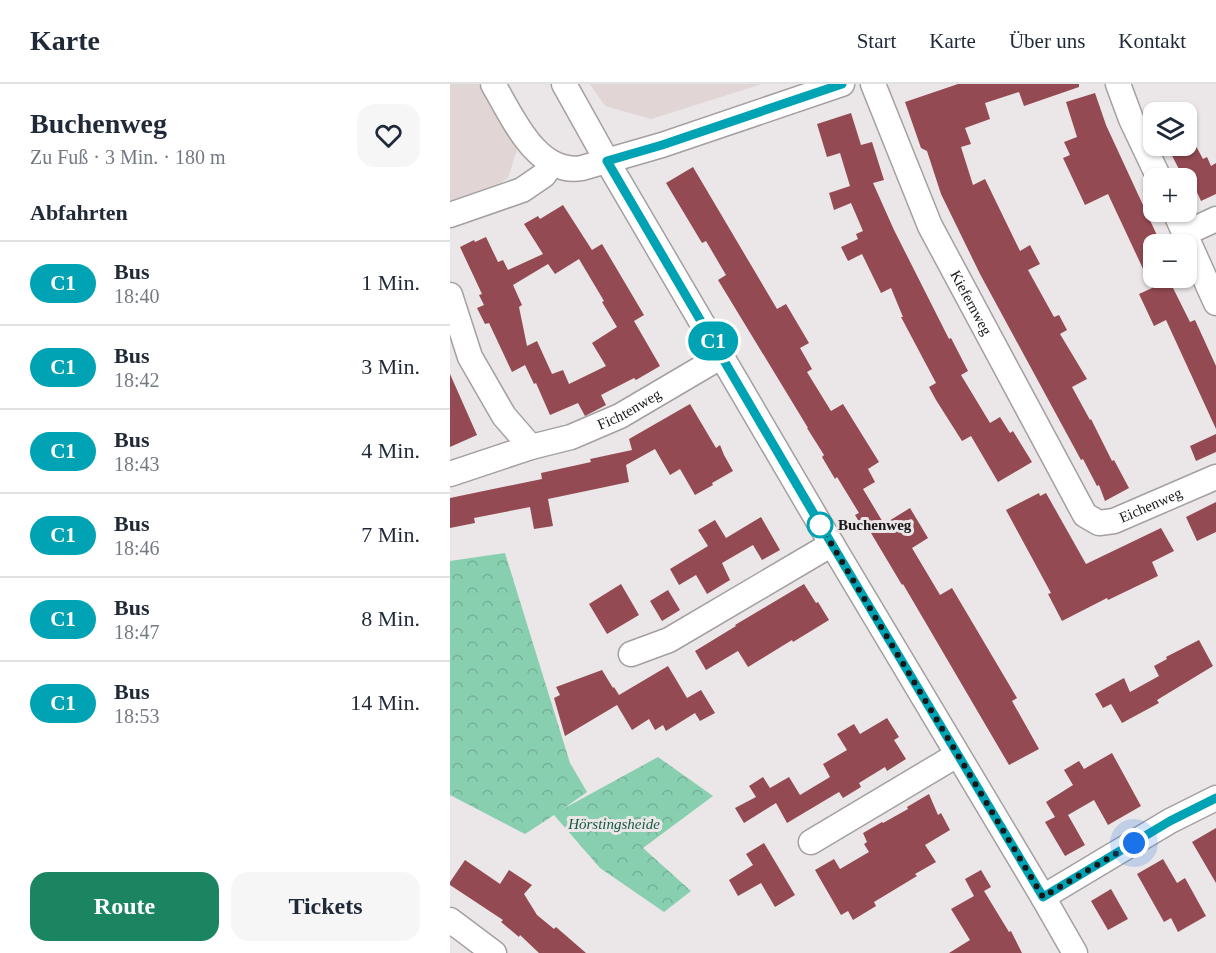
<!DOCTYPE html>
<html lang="de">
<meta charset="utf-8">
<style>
:root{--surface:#fff;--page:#f6f6f7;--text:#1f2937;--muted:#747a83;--line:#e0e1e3;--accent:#1b8562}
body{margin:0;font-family:Georgia,serif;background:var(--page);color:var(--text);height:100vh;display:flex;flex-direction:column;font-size:22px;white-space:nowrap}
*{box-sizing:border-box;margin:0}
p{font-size:20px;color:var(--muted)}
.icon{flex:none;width:33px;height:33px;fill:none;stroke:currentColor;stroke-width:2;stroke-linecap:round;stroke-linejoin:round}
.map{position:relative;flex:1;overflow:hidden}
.drawer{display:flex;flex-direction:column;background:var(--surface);width:450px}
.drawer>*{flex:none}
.badge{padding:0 12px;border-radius:20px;font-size:21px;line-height:39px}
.controls{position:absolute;left:693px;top:18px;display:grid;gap:12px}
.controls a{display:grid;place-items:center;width:54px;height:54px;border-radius:12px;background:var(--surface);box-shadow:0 2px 4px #0004;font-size:30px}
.you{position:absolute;width:30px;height:30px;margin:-15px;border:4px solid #fff;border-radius:50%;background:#1a73e8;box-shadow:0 0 0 9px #1a73e833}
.map>.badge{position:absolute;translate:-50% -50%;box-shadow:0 0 0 3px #fff}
h2{padding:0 30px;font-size:22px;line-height:54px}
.round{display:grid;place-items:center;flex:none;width:63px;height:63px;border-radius:18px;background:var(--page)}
.overview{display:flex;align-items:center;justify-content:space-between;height:102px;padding:0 30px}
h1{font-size:28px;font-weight:600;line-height:45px}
.cta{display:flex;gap:12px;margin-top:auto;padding:12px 30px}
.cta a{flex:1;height:69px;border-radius:18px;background:var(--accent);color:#fff;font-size:24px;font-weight:600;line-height:69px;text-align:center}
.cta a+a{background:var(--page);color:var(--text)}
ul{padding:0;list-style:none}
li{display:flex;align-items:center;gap:18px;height:84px;padding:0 30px;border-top:2px solid var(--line)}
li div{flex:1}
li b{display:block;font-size:22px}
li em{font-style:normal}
li .badge{min-width:66px;font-weight:700;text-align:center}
header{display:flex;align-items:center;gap:36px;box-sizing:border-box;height:84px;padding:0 30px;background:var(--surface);border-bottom:2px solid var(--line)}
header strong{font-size:28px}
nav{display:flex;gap:33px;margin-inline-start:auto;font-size:21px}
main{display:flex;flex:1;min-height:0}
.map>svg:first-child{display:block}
.built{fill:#e2d5d5}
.forest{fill:url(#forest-crowns)}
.building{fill:#944a52;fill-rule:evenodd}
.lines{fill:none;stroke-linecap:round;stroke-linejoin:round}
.street-casing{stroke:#a4a0a0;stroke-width:27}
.street{stroke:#fff;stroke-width:24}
.line-casing{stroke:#fff;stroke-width:14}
.line{stroke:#00a3b4;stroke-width:9}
.walk{stroke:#191818;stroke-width:6;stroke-dasharray:0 10.8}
.stop-dot{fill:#fff;stroke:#00a3b4;stroke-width:3}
.labels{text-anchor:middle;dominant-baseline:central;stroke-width:6;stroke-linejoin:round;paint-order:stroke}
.street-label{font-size:15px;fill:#191818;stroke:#ebe6e7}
.stop-label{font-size:15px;font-weight:bold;fill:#191818;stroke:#ebe6e7;text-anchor:start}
.park-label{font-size:15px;font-style:italic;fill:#145840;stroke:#ebe6e7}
</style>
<header>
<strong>Karte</strong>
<nav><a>Start</a><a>Karte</a><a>Über uns</a><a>Kontakt</a></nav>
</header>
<main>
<section class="drawer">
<div class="overview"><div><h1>Buchenweg</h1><p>Zu Fuß · 3 Min. · 180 m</p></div><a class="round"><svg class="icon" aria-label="heart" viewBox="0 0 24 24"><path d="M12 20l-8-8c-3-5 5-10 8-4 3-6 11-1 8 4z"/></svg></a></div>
<h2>Abfahrten</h2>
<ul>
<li><span class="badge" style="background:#00a3b4;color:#fff">C1</span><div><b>Bus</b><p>18:40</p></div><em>1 Min.</em></li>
<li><span class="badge" style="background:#00a3b4;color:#fff">C1</span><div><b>Bus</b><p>18:42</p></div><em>3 Min.</em></li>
<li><span class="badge" style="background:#00a3b4;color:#fff">C1</span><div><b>Bus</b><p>18:43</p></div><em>4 Min.</em></li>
<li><span class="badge" style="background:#00a3b4;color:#fff">C1</span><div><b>Bus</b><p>18:46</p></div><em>7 Min.</em></li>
<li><span class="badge" style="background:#00a3b4;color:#fff">C1</span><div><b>Bus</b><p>18:47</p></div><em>8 Min.</em></li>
<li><span class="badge" style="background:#00a3b4;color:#fff">C1</span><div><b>Bus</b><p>18:53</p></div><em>14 Min.</em></li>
</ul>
<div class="cta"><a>Route</a><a>Tickets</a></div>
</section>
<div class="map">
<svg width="766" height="869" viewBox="0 0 766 869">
<defs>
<pattern id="forest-crowns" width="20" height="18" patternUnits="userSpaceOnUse" patternTransform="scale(1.5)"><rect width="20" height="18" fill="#88cfb0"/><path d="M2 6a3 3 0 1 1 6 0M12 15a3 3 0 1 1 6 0" fill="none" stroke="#75b197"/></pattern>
</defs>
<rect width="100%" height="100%" fill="#ebe6e7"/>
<path class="built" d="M0,0h28l39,66 -9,28 -15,10 -43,13z
M140,0h172l-111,35 -46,-13z"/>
<path class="forest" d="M55,469l65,210 17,29 -24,17 95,-52 55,39 -70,52 48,43 -27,21 -64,-44 -46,-53 -29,19 -75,-39v-234z"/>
<path class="building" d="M508,0h121v3l-55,19 -5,-14 -34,11 5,16 -25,9 6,16 -10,3 12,38 12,-6 35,72 10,-6 10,19 -12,6 26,47 5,-2 8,15 -7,4 27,45 -15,8 18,33 1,-1 21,42 2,-1 15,28 -24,13 -6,-16 -2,1 -14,-27 -2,1 -101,-186 -39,-80 -14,-43 -6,-3 -16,-46z
M645,9l11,32 55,119h-9l2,43 15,-7 21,42 5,-2 21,46v63l-50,-109 -12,6 -15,-32 13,-6 -44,-94 -23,11 -22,-47 7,-3 -6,-13 13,-5 -11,-35z
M401,29l10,32 11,-3 12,38 -11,3 21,47 55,109 2,-1 17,33 -7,4 29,48 10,-6 10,16 3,-2 19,31 -34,20 -27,-46 -9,5 -26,-41 -7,-13 7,-4 -35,-66h2l-12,-29 -10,5 -19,-39 -14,7 -7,-14 17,-8 -2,-5 7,-3 -12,-28 -17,7 -5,-17 21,-7 -10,-33 -13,4 -10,-33z
M717,62h29l7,13 4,-2 4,9 5,-3v31l-15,7 -14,-30 -6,2z
M243,83l84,142 9,-5 23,39 -9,5 12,21 -5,3 24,39 12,-7 36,58 -11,7 7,13 -12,7 21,35 26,-16 18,30 -16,10 28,47 12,-7 65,110 -5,3 27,48 -30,16 -106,-181 -1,1 -34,-57 -4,2 -9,-15 4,-2 -22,-36 -2,2 -13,-22 2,-2 -17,-27h1l-90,-148 8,-5 -20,-34 -4,2 -36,-60z
M113,121l29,45 10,-6 42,71 -10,6 26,45 -24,14 -2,-2 -33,17 5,10 -21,11 -7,-13 -28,12 -14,-32 -2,1 -9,-19 -13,7 -23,-49 -4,1 -8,-16 7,-3 -5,-10 3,-1 -22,-47 14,-7 1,2 11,-5 12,25 5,-2 5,10 35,-16 -19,-30 14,-8 2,3zM129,175l25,42 -2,1 15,25 -25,16 14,23 -37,18 -6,-14 -11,4 -15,-33 -10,5 -8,-39 3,-2 -9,-20 35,-21 7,10z
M0,290l27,61 -27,12z
M240,320l26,44 4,-3 4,10 9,16 -21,12 1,2 -18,10 -15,-26 -10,6 -15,-26 -29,16 3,17 -81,17 5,27 -19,3 -4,-22 -56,11 1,5 -25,5v-30l92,-19 -1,-6 50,-11 -1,-3 42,-9 -3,-11z
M766,350v18l-20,9 -6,-15z
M589,409l1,3 6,-3 40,71 75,-36 13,23 -22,11 6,14 -50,24 -1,-2 -45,23 -14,-27 3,-1 -45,-83z
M766,418v30l-19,9 -11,-24z
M311,433l19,33 -18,10 -9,-15 -31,18 8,17 -23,14 -11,-19 -17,10 -9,-16 38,-23 -10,-16 17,-10 11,18z
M171,500l18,31 -32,19 -18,-30z
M354,500l12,19 2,-1 11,18 -36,22 -1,-2 -44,27 -10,-16 -32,19 -11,-19 41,-25 -1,-1z
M218,506l12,20 -18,11 -12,-20z
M749,556l14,26 -56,34 2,3 -37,20 -11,-19 -8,4 -8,-14 29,-16 6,14 29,-16 -5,-10 13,-7 -1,-2z
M218,582l19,32 14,-8 14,23 -15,8 -5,-8 -29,18 -3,-6 -8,5 -6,-11 -17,11 -15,-25 -52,31 -11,-38 6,-3 -4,-8 46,-17 11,18 1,-1 5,8z
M437,634l12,19 -5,3 12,19 -19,12 -2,-4 -26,16 2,4 -18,11 -4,-6 -52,31 -11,-20 -32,20 -9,-15 21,-11 -7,-11 14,-9 7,11 19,-11 11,18 30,-18 -7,-13 24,-14 -10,-16 17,-10 6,10z
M662,669l29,53 -33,19 -14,-25 -26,15 17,30 -20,11 -20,-34 10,-5 -9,-15 27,-17 -9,-15 15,-9 5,8z
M479,710l9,21 3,-2 9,17 -25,15 11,17 -21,12 2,2 -43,26 2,4 -23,14 -5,-9 -7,4 -26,-45 19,-11 6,10 29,-17 -5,-8 3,-2 -4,-9 19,-11 1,1 25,-14 -1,-2z
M766,744v55l-24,-41z
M314,759l31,52 -20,12 -14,-24 -23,13 -9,-16 24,-15 -7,-11z
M713,775l14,24 8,-5 21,38 -28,16 -7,-14 -7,4 -27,-48z
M15,776l35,24 9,-14 23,15 -8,9 13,21 17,14 2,-2 30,26h-47l-19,-18 -1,2 -18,-15 2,-2 -53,-35v-3z
M531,786l10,17 -7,4 25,41 2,-1 11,22h-73l21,-13 -19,-31 23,-13 -9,-17z
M661,805l17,30 -20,11 -17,-29z"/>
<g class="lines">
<defs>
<g id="street">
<path d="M43,0c19,32 44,92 89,84l80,-23 180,-61"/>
<path d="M114,0l43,77 214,365 222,371 32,56"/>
<path id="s1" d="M423,0l57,142 155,289 14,8 15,-2 102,-44"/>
<path d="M668,0l13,35 28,59"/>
<path d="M725,128l41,91"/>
<path d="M0,131l72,-25 22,-15 8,-12"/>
<path d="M736,149l30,-14"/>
<path id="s2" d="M0,211l20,62 34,59 27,31 40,-10 49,-21 102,-60"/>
<path d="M0,390l81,-27"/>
<path d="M181,570l38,-14 163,-96"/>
<path d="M361,758l146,-87"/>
<path d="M593,813l127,-76 46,-23"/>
<path d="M0,836l44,33"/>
</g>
</defs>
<use href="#street" class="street-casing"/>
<use href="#street" class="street"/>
</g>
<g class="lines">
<defs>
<path id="line" d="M392,0l-180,61 -55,16 214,365 222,371 127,-76 46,-23"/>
</defs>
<use href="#line" class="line-casing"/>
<use href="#line" class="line"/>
<path class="walk" d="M370,441l223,372 91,-54"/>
</g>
<circle class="stop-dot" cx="370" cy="441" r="12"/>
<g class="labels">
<g class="street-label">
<text stroke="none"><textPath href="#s1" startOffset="240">Kiefernweg</textPath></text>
<text stroke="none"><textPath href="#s2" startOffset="280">Fichtenweg</textPath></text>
<text stroke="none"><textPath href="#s1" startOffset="552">Eichenweg</textPath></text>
</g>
<g class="stop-label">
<text x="388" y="441">Buchenweg</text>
</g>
<g class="park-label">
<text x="164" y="740">Hörstingsheide</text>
</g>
</g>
</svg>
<div class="controls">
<a><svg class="icon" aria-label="layers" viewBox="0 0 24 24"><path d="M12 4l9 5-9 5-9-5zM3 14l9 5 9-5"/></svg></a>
<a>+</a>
<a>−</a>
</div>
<div class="you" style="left:684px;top:759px"></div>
<b class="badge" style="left:263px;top:257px;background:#00a3b4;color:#fff">C1</b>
</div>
</main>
